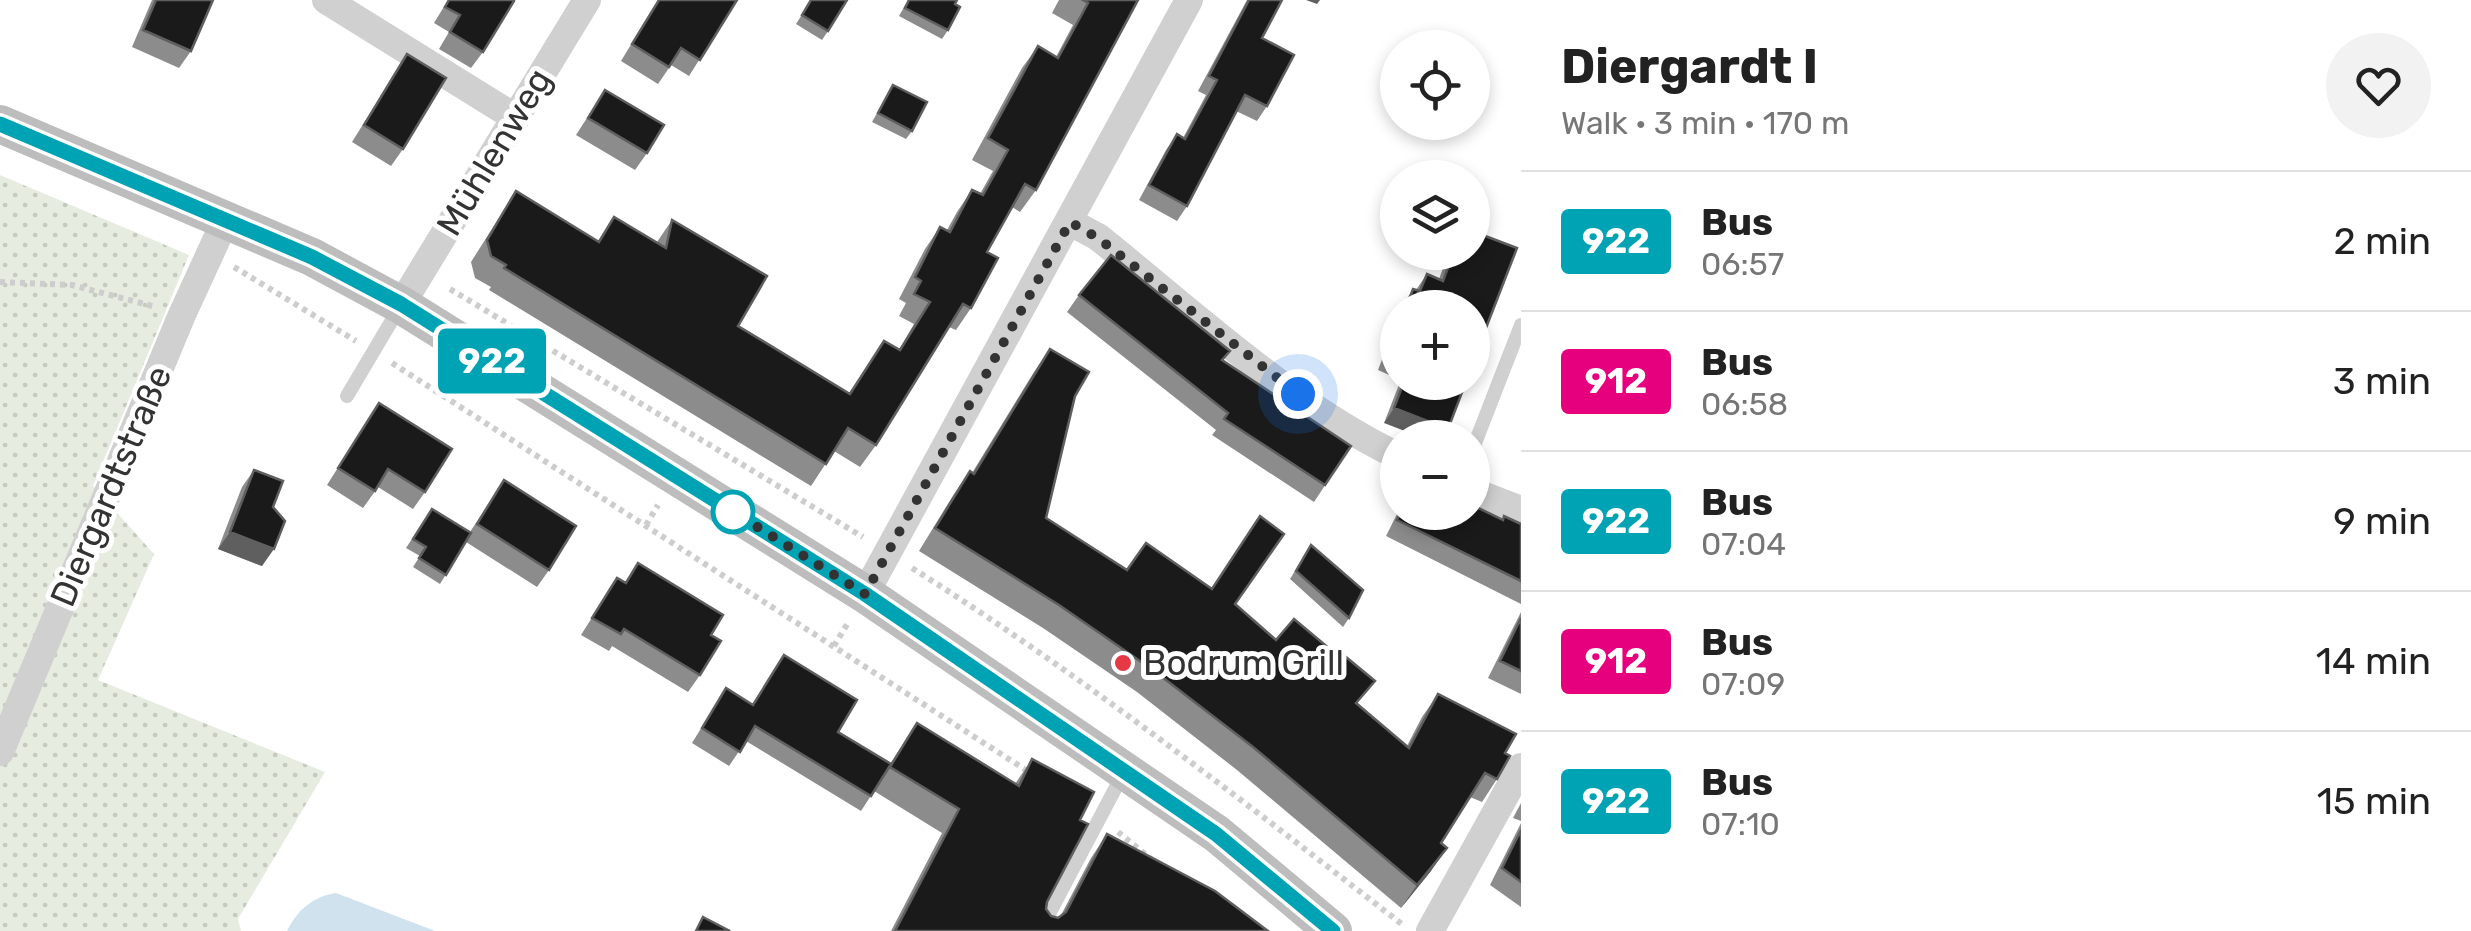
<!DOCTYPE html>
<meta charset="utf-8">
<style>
:root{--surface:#fff;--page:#f2f2f2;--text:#222;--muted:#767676;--line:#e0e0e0}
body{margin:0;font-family:Rubik,sans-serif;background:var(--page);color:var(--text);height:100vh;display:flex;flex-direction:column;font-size:38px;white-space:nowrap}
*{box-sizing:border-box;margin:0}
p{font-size:32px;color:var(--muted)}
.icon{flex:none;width:55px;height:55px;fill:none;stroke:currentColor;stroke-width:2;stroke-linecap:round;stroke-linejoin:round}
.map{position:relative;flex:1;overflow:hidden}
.details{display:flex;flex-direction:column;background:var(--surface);width:950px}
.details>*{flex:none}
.badge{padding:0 20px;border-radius:8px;font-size:35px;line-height:65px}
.controls{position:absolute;left:1380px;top:30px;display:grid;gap:20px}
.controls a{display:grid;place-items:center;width:110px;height:110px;border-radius:50%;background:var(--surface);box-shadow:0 5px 15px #0003;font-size:50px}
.you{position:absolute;width:50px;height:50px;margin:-25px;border:8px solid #fff;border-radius:50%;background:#1a73e8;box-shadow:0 0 0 15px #1a73e833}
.map>.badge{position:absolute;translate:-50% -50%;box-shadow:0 0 0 5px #fff}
.round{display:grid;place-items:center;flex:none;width:105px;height:105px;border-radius:52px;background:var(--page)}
.overview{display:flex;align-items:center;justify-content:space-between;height:170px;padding:0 40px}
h1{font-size:48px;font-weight:700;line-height:75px}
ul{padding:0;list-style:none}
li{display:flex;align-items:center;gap:30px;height:140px;padding:0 40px;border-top:2px solid var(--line)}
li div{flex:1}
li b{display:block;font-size:38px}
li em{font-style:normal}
li .badge{min-width:110px;font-weight:700;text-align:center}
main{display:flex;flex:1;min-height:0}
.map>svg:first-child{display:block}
.grass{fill:url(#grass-dots)}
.water{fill:#cfe2ee}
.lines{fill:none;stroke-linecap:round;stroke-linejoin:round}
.path{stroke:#cdcdcd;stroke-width:6;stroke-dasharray:5 5;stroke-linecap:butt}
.service{stroke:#d0d0d0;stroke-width:14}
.minor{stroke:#d0d0d0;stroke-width:28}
.secondary{stroke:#bdbdbd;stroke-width:38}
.wall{fill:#8c8c8c}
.shaded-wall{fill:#5f5f5f}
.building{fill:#1a1a1a;stroke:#5f5f5f;stroke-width:2.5}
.line-casing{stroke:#fff;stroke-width:22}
.line{stroke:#00a3b4;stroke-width:15}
.walk{stroke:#333;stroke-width:10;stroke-dasharray:0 18}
.stop-dot{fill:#fff;stroke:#00a3b4;stroke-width:5}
.poi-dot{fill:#e63946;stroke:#fff;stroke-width:4}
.labels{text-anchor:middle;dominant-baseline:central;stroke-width:10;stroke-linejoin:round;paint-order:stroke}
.street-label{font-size:35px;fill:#333;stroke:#fff}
.poi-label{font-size:35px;fill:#333;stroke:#fff;text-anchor:start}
</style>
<main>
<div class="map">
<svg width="1521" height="931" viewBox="0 0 1521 931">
<defs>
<pattern id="grass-dots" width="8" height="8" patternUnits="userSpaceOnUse" patternTransform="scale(2.5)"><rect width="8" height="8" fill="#e6ecdf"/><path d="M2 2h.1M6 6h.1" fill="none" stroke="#c6cbc0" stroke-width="1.8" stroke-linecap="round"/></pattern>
</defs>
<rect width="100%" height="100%" fill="#fff"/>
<path class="grass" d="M0,175l189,80 -96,231 61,68 -56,126 227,92 -87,147 3,12h-241z"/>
<path class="water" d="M336,893l99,38h-148c10,-21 27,-35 49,-38z"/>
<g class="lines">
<path class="path" d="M234,267l122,74
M0,282l72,3 84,22
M450,289l413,248
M392,363l637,409
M646,525l12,-20
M912,568c171,108 331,233 491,357
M834,646l15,-25
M1118,832l33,27"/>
<path class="service" d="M347,396l54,-91
M1472,451l49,-126
M1040,931l84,-159"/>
<path class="minor" d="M326,0l190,118
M1070,222l28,15c95,76 189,165 300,219
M401,305l186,-305
M1472,491l49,19
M865,594l324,-594
M0,752l181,-435 44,-96
M1430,931l91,-164"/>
<path class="secondary" d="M0,124l312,133 89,48 464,289 352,240 116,97"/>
</g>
<path class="wall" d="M152,0h61l-22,51 -12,17 -47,-21z
M448,0h65l-30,52 -12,16 -32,-19 10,-17 -15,-9z
M658,0h79l-48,76 -18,-11 -13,19 -37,-23z
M811,0l17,31 -6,9 -26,-16z
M908,0h49l-9,30 -6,9 -43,-23z
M1059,0h79l-102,190 -16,22 -8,-5 -25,45 -16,56 -15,22 -7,-3 -73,118 -16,22 -26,-16 -23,35 -322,-196 2,-3 -16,-9 -4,-16 45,-71 82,50 16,-24 43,25 15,-22 66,106 111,67 35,-52 15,9 15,-26 -15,-8 7,-13 -7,-4 26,-50 15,-22 7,3 10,-18 15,-22 8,4 13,-23 -21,-11 50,-92 16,-22 18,11 17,-32 -21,-12z
M1247,0h35l-20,38 5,68 -10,15 -21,-10 -49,95 -10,15 -38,-21 27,-50 11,-16 6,4 23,-43 -8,-4z
M407,54l-4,95 -12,17 -39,-24z
M893,85l19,46 -6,8 -34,-17z
M605,90l42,63 -12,17 -59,-35z
M1449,252h23v56h-71l12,-19 3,1 11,-16 12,5z
M1079,295l151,56 -8,10 129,85 -37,56 -102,-67 4,-5 -149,-118z
M1398,318v61l-20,-9z
M1050,349l25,47 -29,122 81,52 85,19 48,-73 -25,88 41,36 131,106 15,-29 16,-23 67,59 -8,26 -15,23 -12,-5 -29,46 -10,28 -30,37 -164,-138 -100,-78 -94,-64 -124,-77 35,-57 16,-23 2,2 62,-101z
M1400,382h66l-82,41z
M379,403l46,89 -12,17 -35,-22 -15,21 -36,-23z
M254,470l19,37 -11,59 -44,-17 24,-62z
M504,480l45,90 -12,17 -71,-45 -26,42 -27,-17 7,-11 -14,-8 26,-39 38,23z
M1398,512h74l30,8 2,-4 17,8v80l-135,-68z
M1311,545l38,73 -6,9 -53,-48z
M638,563l73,72 -11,40 -12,17 -76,-46 -3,5 -28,-16 36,-57 8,5z
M1521,612v82l-33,-16z
M784,655l54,77 52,32 27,-41 98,61 17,-25 48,61 -33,82 -1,7 5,7 9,1 31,-59 16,-24 161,97h-377l51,-98 -68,-42 -13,20 -115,-70 -17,25 -37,-23 34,-55 26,17z
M1521,803v18l-8,-3z
M1521,823v84l-31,-22z"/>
<path class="shaded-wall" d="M1306,0h14l-3,4z
M1394,408l54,21 -6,9h-19l-39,-15z
M230,532l44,17 -12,17 -44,-17z
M1447,848l-16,23 -30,37 16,-23z"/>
<path class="building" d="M156,0h57l-22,51 -48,-21z
M449,0h64l1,1 -31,51 -33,-20 10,-17 -15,-8z
M659,0h78l-37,60 -19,-12 -12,19 -37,-23z
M811,0h36l-19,31 -26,-16z
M909,0h48l-2,4 5,3 -12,23 -43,-22z
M1083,0h55l-102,190 -11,-6 -38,68 11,6 -27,50 -8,-4 -87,141 -28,-17 -22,36 -322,-196 2,-3 -15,-9 -4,-16 29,-49 83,51 15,-25 52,31 6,-28 95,56 -29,50 112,68 34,-53 16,9 30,-48 -16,-8 7,-13 -6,-4 25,-50 10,5 22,-42 11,5 25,-45 -20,-12 50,-92 20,12 30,-55z
M1249,0h33l-20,38 32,17 -27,51 -22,-11 -58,111 -38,-21 28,-51 8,5 32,-59 -8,-4z
M407,54l39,24 -43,71 -39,-24z
M893,85l34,17 -15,29 -34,-18z
M605,90l59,35 -17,28 -59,-35z
M1472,231l45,17 -45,116v-56h-66l7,-19 7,2 7,-17 16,7 11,-29h18z
M1111,255l119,96 -8,9 129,86 -26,39 -101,-66 4,-6 -149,-118z
M1398,331v29l-10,-5z
M1050,349l39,23 -14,24 -29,122 81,52 19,-27 66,46 48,-73 24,18 -49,70 41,36 18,-21 49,41 3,-3 29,24 -19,22 53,45 29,-54 78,40 -11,19 5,3 -13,23 -12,-6 -44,70 6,5 -30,37 -164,-138 -100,-77 -94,-65 -124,-77 35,-57 4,3z
M1404,382h62l-18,47 -54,-21z
M379,403l73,46 -27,43 -37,-23 -13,22 -37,-23z
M254,470l29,11 -10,26 12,14 -11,28 -44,-17z
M504,480l72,46 -27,44 -72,-46z
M1472,505l31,15 1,-4 17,8v57l-124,-61 4,-8h71z
M432,509l39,24 -25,42 -27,-17 7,-11 -13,-8z
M1311,545l52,45 -14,28 -53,-47z
M638,563l85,52 -12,20 10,6 -21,34 -76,-46 -3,5 -29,-16 25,-40 9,5z
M1521,618v53l-21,-10z
M784,655l73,45 -19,32 53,32 -20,32 -116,-70 -15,26 -38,-24 24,-40 27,17z
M917,723l102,63 13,-27 62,33 -14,28 8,4 -41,78 -1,7 5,7 7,2 8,-6 41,-78 108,57 53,40h-373l64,-122 -69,-42z
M1521,830v52l-19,-14z
M703,917l27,14h-34z"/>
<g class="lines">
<defs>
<path id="line" d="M0,124l312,133 89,47 464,290 351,240 117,97"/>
</defs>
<use href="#line" class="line-casing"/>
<use href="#line" class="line"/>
<path class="walk" d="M733,512l-3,-2 135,84 205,-372 28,16 200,156"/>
</g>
<circle class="stop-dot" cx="733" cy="512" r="20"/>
<circle class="poi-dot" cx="1123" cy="663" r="10"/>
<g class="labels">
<g class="street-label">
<text transform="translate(494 152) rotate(-59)">Mühlenweg</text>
<text transform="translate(111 486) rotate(-67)">Diergardtstraße</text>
</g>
<g class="poi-label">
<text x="1143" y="663">Bodrum Grill</text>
</g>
</g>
</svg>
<div class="controls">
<a><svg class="icon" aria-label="locate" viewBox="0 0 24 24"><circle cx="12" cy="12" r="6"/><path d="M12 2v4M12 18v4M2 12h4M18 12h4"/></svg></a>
<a><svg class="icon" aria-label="layers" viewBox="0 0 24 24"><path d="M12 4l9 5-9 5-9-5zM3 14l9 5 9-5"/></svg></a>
<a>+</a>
<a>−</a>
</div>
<div class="you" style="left:1298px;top:394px"></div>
<b class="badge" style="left:492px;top:361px;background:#00a3b4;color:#fff">922</b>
</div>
<section class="details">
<div class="overview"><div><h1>Diergardt I</h1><p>Walk · 3 min · 170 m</p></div><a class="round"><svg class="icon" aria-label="heart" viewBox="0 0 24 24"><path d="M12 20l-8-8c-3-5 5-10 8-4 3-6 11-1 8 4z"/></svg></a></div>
<ul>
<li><span class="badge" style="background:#00a3b4;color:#fff">922</span><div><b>Bus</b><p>06:57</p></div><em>2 min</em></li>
<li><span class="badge" style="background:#e6007e;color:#fff">912</span><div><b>Bus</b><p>06:58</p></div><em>3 min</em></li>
<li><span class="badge" style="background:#00a3b4;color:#fff">922</span><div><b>Bus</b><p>07:04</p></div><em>9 min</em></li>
<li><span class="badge" style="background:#e6007e;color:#fff">912</span><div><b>Bus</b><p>07:09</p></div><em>14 min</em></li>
<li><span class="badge" style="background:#00a3b4;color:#fff">922</span><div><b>Bus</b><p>07:10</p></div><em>15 min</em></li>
</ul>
</section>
</main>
